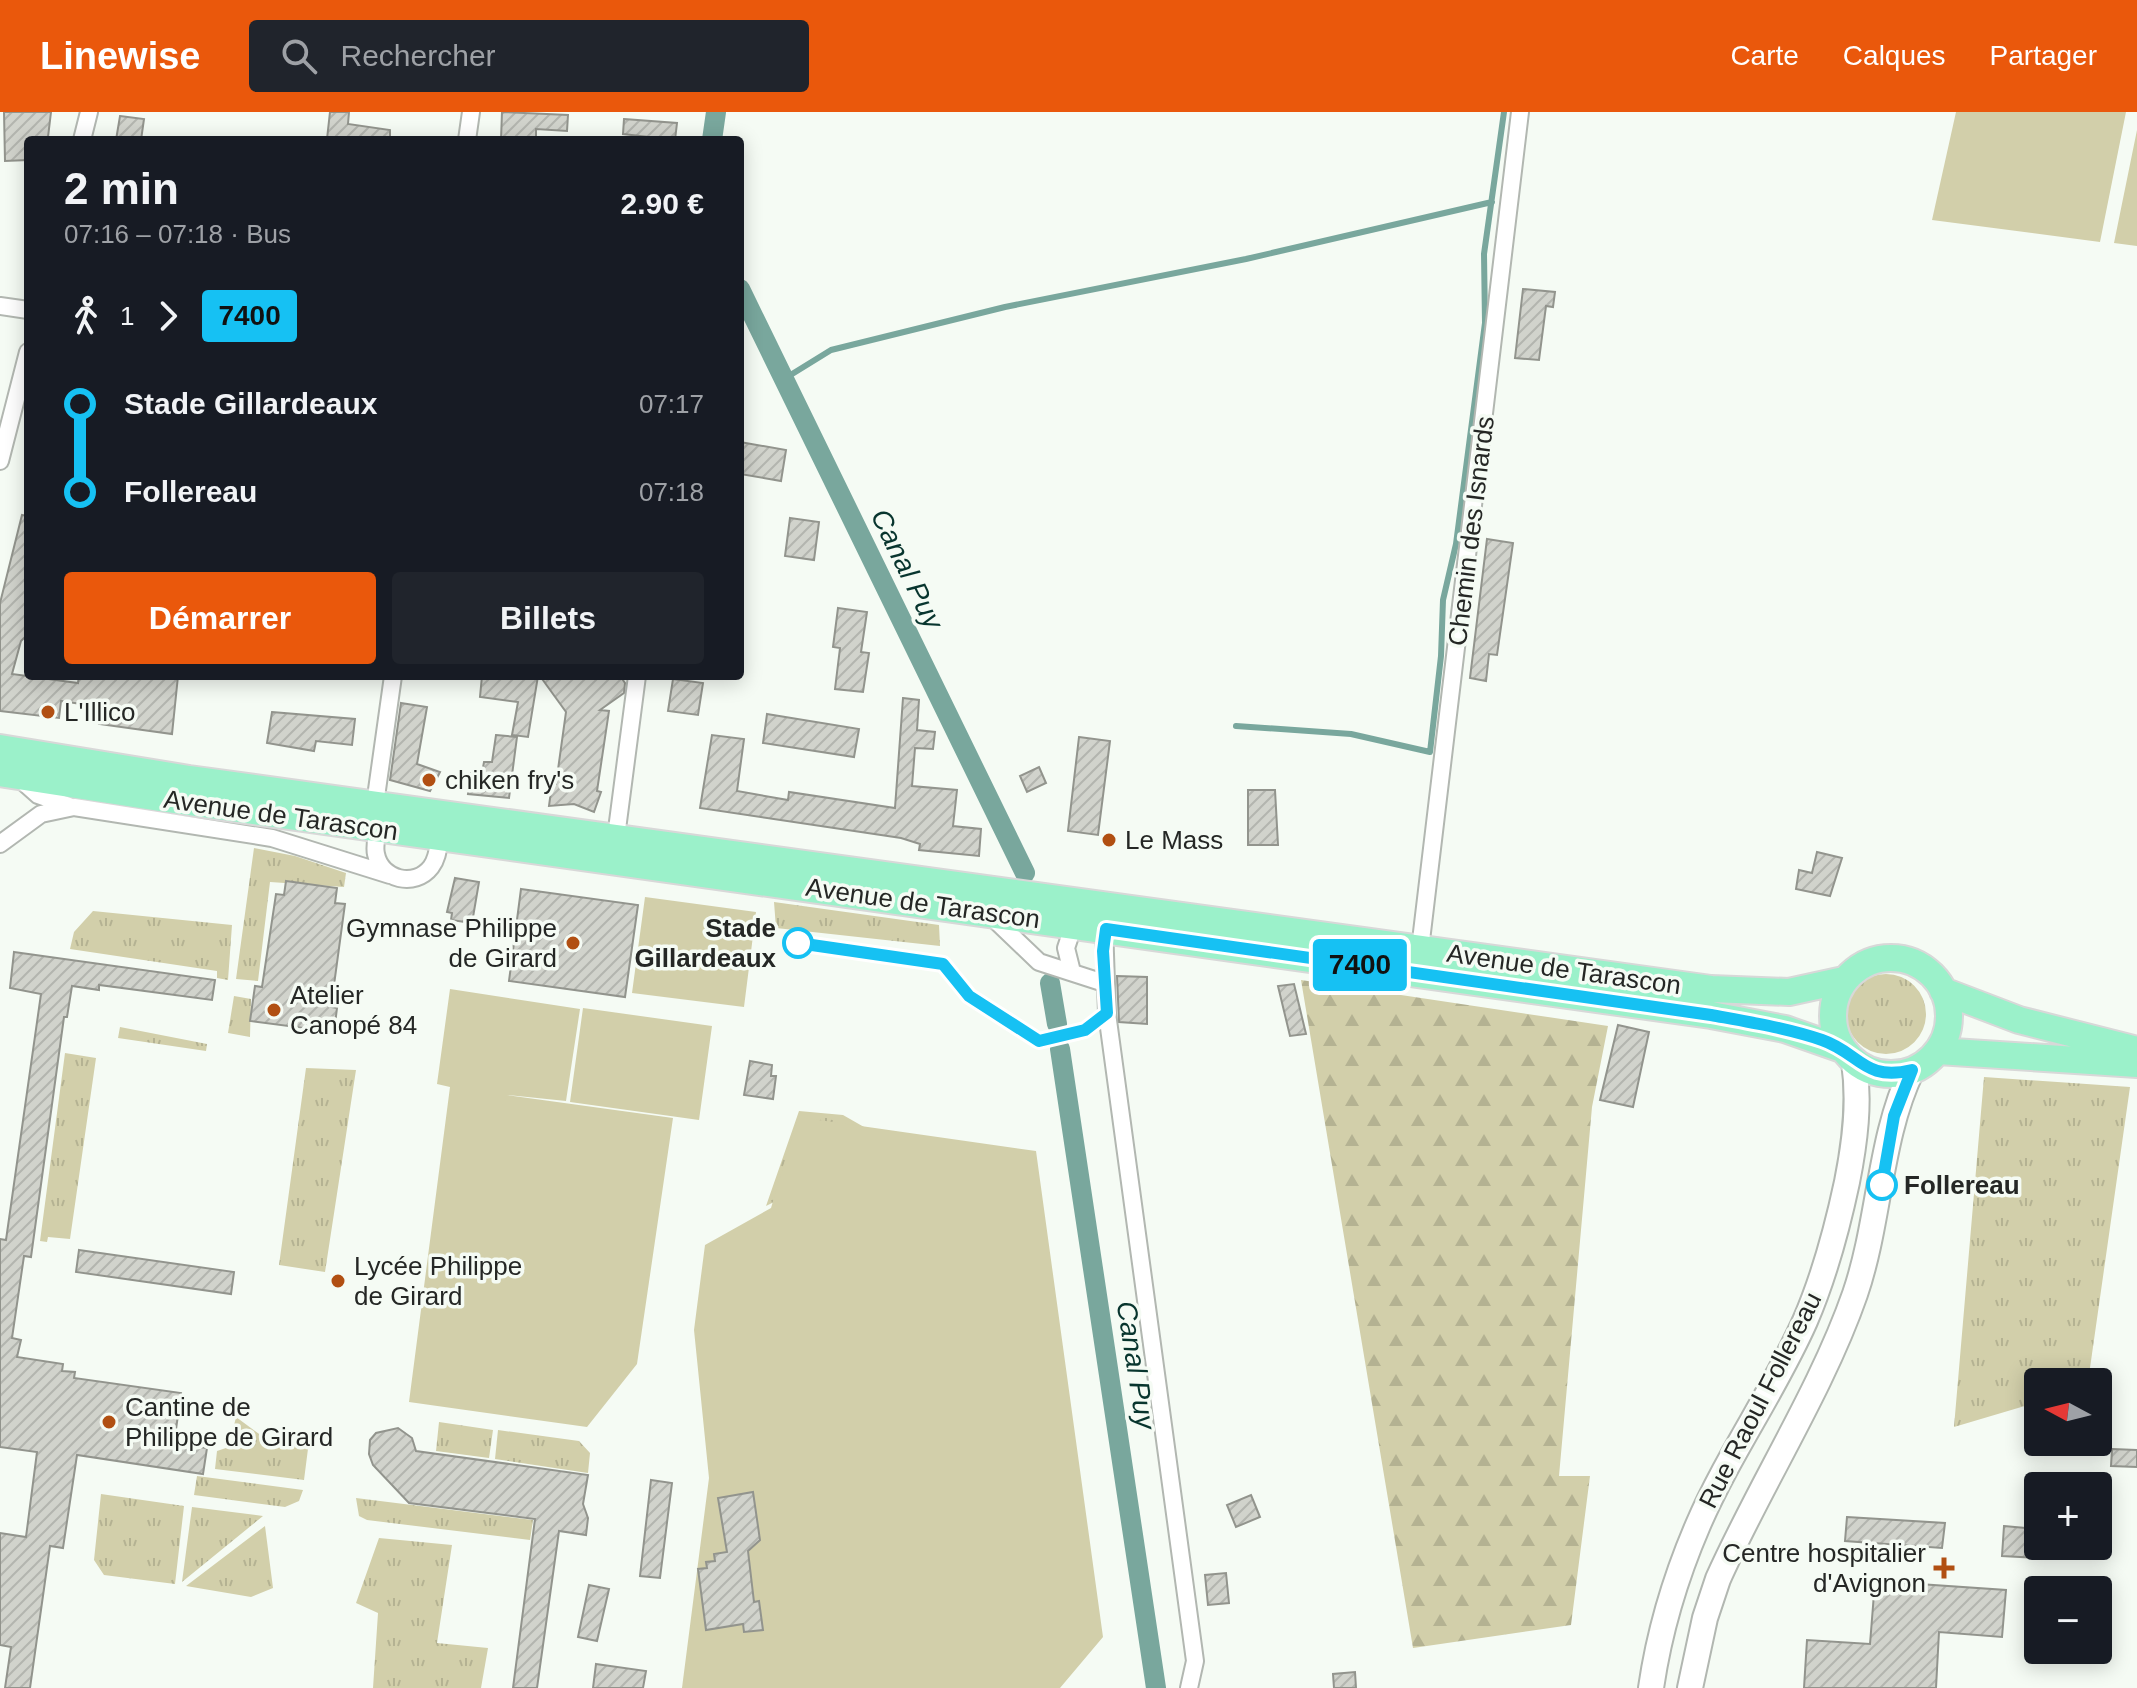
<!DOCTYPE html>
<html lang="fr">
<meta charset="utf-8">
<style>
:root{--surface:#171b24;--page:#20242c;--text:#f1f3f6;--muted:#9ea1a6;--accent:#ea580c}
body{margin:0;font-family:Helvetica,sans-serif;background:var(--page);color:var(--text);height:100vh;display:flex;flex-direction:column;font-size:30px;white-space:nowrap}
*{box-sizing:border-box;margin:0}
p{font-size:26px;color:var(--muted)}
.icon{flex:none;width:44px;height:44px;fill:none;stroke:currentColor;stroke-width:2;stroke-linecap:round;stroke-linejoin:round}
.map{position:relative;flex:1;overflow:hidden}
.side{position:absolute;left:24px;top:24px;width:720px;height:544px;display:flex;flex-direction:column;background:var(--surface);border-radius:8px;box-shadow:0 4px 20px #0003}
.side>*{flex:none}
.badge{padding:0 16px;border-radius:6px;font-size:28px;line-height:52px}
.needle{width:52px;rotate:277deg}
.controls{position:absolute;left:2024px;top:1256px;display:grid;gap:16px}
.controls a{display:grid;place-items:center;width:88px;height:88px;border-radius:8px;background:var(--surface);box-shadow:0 4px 20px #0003;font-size:40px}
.map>.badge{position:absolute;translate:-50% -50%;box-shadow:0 0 0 4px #fff}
.legs{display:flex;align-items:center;gap:12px;height:88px;padding:0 40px;font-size:26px}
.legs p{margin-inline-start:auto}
.headline{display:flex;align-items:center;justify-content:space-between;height:136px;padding:0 40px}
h1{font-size:44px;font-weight:800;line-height:60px}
.primary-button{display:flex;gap:16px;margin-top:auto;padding:16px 40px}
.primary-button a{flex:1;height:92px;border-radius:8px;background:var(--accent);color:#fff;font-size:32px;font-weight:800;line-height:92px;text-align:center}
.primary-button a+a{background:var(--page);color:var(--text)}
ul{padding:0 40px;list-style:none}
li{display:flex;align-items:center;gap:28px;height:88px;font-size:30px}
li i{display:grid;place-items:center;width:12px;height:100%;margin:0 10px;background:currentColor}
li i::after{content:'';width:20px;height:20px;margin:-10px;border:6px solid;border-radius:50%;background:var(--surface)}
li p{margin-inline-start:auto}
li:first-child i{background:linear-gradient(#0000 50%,currentColor 0)}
li:last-child i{background:linear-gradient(currentColor 50%,#0000 0)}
header{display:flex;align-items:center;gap:48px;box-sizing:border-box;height:112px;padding:0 40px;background:var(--accent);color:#fff}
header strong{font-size:38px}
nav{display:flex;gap:44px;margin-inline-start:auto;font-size:28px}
.search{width:560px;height:72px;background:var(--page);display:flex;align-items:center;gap:20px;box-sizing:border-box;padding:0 28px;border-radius:8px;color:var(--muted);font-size:30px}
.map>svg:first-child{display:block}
.grass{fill:url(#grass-tufts)}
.forest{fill:url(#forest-firs)}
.green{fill:#d2cfaa}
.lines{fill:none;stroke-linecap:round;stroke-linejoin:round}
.stream{stroke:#79a79d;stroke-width:6}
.canal{stroke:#79a79d;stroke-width:20}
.building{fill:url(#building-hatch);stroke:#92948d;stroke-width:2}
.street-casing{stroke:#b2b7b1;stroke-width:20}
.secondary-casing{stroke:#b2b7b1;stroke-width:28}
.primary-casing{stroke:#d8d8d8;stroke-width:30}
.street{stroke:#fff;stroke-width:16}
.secondary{stroke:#fff;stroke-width:24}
.primary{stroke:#9bf1ca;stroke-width:26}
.line-1-casing{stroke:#fff;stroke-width:18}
.line-1{stroke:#16c1f3;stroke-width:12}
.poi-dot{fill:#b14f12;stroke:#f5fbf4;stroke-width:3}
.stop-1-dot{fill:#fff;stroke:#16c1f3;stroke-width:4}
.labels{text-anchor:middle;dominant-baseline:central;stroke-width:7;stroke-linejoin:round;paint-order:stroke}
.street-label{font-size:26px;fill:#252725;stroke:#f5fbf4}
.poi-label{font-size:26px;fill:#252725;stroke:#f5fbf4;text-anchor:start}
.stop-label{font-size:26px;font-weight:bold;fill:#252725;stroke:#f5fbf4;text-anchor:end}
.water-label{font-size:28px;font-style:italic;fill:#08352e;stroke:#f5fbf4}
</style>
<header>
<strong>Linewise</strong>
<div class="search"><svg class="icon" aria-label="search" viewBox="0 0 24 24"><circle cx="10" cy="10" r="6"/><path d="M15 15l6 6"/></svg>Rechercher</div>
<nav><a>Carte</a><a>Calques</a><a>Partager</a></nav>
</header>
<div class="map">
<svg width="2137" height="1576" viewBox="0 0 2137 1576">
<defs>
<pattern id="grass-tufts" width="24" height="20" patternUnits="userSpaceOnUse" patternTransform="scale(2)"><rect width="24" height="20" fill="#d2cfaa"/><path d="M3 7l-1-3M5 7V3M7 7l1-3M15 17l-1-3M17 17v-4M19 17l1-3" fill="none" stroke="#b4b292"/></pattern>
<pattern id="forest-firs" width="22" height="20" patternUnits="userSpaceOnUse" patternTransform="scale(2)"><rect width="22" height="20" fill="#d2cfaa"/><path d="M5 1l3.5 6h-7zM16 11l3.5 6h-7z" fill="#b4b292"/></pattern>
<pattern id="building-hatch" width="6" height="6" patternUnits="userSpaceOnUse" patternTransform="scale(2)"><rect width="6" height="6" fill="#d1d3cc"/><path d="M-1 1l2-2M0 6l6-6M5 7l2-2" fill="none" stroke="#b3b5af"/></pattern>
</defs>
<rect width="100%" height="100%" fill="#f5fbf4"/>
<path class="grass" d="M254,736l41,8 51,17 -2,14 -74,-5 -12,99 -22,-2z
M774,790l165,23 1,21 -164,-18z
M93,799l139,14 -4,55 -11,-2v-7l-147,-22 4,-17z
M1846 902a40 40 0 1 1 80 0a40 40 0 1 1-80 0Z
M234,884l17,3 -1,38 -22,-4z
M120,915l87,17 -1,7 -88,-13z
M65,941l31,5 -26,181 -22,-2 -1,5 -7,-1z
M306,956l50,2 -31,202 -46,-7z
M1984,965l146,10 -42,295h-50v20l-84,25z
M799,999l44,4 49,28 -126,63z
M236,1305l30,22 43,2 -5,39 -89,-11 2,-18 12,-4z
M439,1310l54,8 -4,28 -53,-7z
M498,1318l81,11 11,12 -2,20 -93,-14z
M197,1364l106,14 -4,11 -14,6 -91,-12z
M101,1382l83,12 -9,78 -71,-9 -10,-15z
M356,1386l177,22 -3,20 -163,-20 -8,-4z
M192,1395l71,9 -81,66z
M265,1414l8,62 -22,9 -65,-11z
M379,1426l73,7 -15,98 51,5 -7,40h-108l5,-75 -22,-10z"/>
<path class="forest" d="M1301,868l307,46 -16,81 -33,369h31l-19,149 -158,23z"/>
<path class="green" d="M1956,0h170l-26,130 -168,-22z
M2137,18v116l-23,-3z
M645,785l111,15 -12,95 -112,-14z
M450,877l130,20 -14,92 -59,-6 166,23 -36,246 -50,63 -178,-25 41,-315 -13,-3z
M583,896l129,18 -13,94 -129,-18z
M798,1005l238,34 67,486 -43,51h-378l27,-210 -15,-148 11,-85 66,-37z"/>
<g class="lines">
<path class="stream" d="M784,267l47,-29 174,-43 241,-48 246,-57
M1236,614l115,8 79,18 11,-96 2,-56 13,-56 29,-221 -1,-69 20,-142"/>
<path class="canal" d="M712,28l4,-28
M740,177l285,584
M1050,871l7,41
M1060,937l96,639"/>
</g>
<path class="building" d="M4,0h47l-3,25 -20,3v20l-23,1z
M330,0h19l-1,12 42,6v10l-63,-1z
M502,0l66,3 -1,16 -31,-2v9l-5,2h-30z
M120,4l24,3 -3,21h-25z
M624,7l53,4 -2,17 -52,-6z
M1523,177l32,3 -2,15 -7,-1 -7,54 -24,-2z
M740,330l46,8 -5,31 -41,-7z
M22,403l6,1v118l-7,7 -9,33 66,9 1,-7h99l-6,58 -73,-10 2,-17 -40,-6 -2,17 -59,-7v-108z
M790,406l29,4 -5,38 -29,-4z
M1487,427l26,4 -16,112 -8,-1 -3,27 -16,-3z
M838,496l29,4 -6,40 8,1 -6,39 -28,-3 5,-41 -7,-1z
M482,564h56l-10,61 -16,-2 6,-33 -38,-5z
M540,564h80l5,7 -1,10 -24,17 9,1 -12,80 4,1 -7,20 -20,-8 -25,2 3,-22h4l10,-72z
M673,567l30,4 -5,32 -30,-4z
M903,586l16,2 -2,30 18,2 -2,17 -18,-1 -3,38 45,4 -4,36 28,3 -2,27 -60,-6 1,-6 -19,-6 -201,-30 12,-73 32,4 -7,52 51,9 1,-8 106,16z
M401,591l26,4 -10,57 23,8 -10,19 -40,-11z
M272,600l83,7 -3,26 -36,-4 -2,10 -47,-8z
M767,602l92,15 -5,28 -91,-14z
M496,623l21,2 -8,61 -41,-4 3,-21h11l2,-11h8z
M1079,625l31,4 -12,94 -30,-4z
M1039,655l7,16 -19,9 -7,-16z
M1248,678h27l3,55h-30z
M1817,740l25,6 -12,38 -34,-7 3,-19 13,3z
M455,766l24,4 -7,41 -21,-3 1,-7 -5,-1z
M286,769l51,7 -2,15 10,1 -14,103 6,1 -3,24 -84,-11 5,-35 7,1 14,-93 8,1z
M521,777l117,16 -13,92 -116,-16z
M14,840l201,28 -3,20 -113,-15v5l-27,-4 -5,31h-3l-33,240 -7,-1 -12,82 9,2 -4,17 46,7 -1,7 13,1 -1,6 107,15 -7,51 33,4 -4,26 -126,-19 -14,93 -13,-2 -20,142h-25l6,-41 -11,-2v-112l26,4 11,-85 -37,-5v-208l6,1 35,-246 -31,-6z
M1117,864l30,1v47l-28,-2z
M1294,872l12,50 -16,2 -12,-50z
M1618,913l31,7 -16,75 -33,-7z
M750,949l22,4 -1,11h5l-3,23 -29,-4z
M79,1138l155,22 -3,22 -155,-22z
M398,1316l14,10 4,13 172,24 -5,29 5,14 -2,17 -27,-4 -22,157h-24l22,-169 -126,-16 -36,-38 -4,-11 1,-14 6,-7z
M2112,1337l25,1v17l-26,-1z
M651,1368l21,3 -12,95 -20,-2z
M753,1380l7,48 -12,11 6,51 5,-1 4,29 -19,2 -1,-8 -37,6 -8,-61 9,-1 -1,-6 9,-1 -1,-7 13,-2 -9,-54z
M1251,1383l9,22 -24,10 -9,-22z
M1847,1405l98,6 -3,25 -97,-7z
M2004,1414l34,3v29l-36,-2z
M1226,1461l3,30 -21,2 -3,-30z
M1875,1469l131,9 -4,47 -63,-5 -3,56h-132l3,-48 63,4z
M589,1473l20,4 -12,52 -19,-4z
M596,1552l50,7 -3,17h-50z
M1355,1560l1,16h-22l-1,-14z"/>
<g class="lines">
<defs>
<path id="street" d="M82,28l7,-28
M467,28l4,-28
M0,194l28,4
M0,349l28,-109
M20,667l18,16 31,11
M375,692l18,-128
M378,716c-1,8 -4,18 -2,26 5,26 39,34 55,13 7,-9 7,-20 9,-31
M616,725l21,-161
M0,732l41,-30 33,-7 198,31 118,37
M992,805l47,45 65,21
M1104,813l3,88 88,648 -6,27
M1420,837l100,-837
M1072,860l-6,-24 9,-27"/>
<path id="secondary" d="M1651,1576c8,-55 25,-112 47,-163 30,-70 76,-134 107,-204 19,-44 32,-92 42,-139 8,-40 13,-80 7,-120
M1690,1576l15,-70 13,-39c42,-94 104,-190 137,-285 25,-73 24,-156 57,-224"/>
<path id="primary" d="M0,636l189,31 1522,210 78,3 55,-12
M0,661l160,25 1551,217 74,14 57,20
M1833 904a58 58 0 1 1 116 0a58 58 0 1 1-116 0Z
M1943,879l76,29 118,30
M1938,939l199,13"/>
</defs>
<use href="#street" class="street-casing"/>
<use href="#secondary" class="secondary-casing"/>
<use href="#primary" class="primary-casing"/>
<use href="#street" class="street"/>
<use href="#secondary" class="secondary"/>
<use href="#primary" class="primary"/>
</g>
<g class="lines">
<defs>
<path id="line-1" d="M798,831l145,21 26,32 70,45 46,-11 22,-17 -4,-62 3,-22 605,86c38,7 75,13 111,25 38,13 42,42 90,30l-18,46 -12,69"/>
</defs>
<use href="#line-1" class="line-1-casing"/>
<use href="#line-1" class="line-1"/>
</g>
<g class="poi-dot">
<circle cx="48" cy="600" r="8"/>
<circle cx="429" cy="668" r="8"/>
<circle cx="1109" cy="728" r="8"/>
<circle cx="573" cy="831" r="8"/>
<circle cx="274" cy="898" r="8"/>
<circle cx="338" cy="1169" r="8"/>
<circle cx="109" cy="1310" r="8"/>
<path d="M1940 1444h8v8h8v8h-8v8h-8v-8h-8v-8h8z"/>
</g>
<g class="stop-1-dot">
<circle cx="798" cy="831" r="14"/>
<circle cx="1882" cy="1073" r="14"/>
</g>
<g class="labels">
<g class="street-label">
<text transform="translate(1471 419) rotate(-83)">Chemin des Isnards</text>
<text transform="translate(281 703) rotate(8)">Avenue de Tarascon</text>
<text transform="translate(923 791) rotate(8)">Avenue de Tarascon</text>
<text transform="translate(1564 857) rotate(8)">Avenue de Tarascon</text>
<text transform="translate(1760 1288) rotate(-63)">Rue Raoul Follereau</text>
</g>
<g class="poi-label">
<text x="64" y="600">L'Illico</text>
<text x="445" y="668">chiken fry's</text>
<text x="1125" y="728">Le Mass</text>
<text x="557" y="816" text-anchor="end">Gymnase Philippe<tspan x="557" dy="30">de Girard</tspan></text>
<text x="290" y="883">Atelier<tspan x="290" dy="30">Canopé 84</tspan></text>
<text x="354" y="1154">Lycée Philippe<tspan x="354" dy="30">de Girard</tspan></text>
<text x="125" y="1295">Cantine de<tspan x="125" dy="30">Philippe de Girard</tspan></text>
<text x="1926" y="1441" text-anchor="end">Centre hospitalier<tspan x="1926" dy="30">d'Avignon</tspan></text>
</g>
<g class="stop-label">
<text x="776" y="816">Stade<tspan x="776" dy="30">Gillardeaux</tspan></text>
<text x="1904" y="1073" text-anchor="start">Follereau</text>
</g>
<g class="water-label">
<text transform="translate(907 457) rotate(64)">Canal Puy</text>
<text transform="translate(1136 1253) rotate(81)">Canal Puy</text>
</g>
</g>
</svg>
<div class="controls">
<a><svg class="needle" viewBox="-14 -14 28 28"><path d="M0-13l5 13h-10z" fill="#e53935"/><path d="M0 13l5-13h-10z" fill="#9ea1a6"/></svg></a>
<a>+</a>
<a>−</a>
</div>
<b class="badge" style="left:1360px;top:853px;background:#16c1f3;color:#111">7400</b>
<section class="side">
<div class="headline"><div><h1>2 min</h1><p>07:16 – 07:18 · Bus</p></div><b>2.90 €</b></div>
<div class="legs"><svg class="icon" aria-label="walk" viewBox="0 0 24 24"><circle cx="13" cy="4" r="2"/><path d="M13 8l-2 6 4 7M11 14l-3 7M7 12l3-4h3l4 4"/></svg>1<svg class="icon" aria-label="forward" viewBox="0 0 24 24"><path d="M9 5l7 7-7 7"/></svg><b class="badge" style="background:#16c1f3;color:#111">7400</b></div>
<ul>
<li><i style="color:#16c1f3"></i><b>Stade Gillardeaux</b><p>07:17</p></li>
<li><i style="color:#16c1f3"></i><b>Follereau</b><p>07:18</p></li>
</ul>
<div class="primary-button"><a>Démarrer</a><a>Billets</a></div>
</section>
</div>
